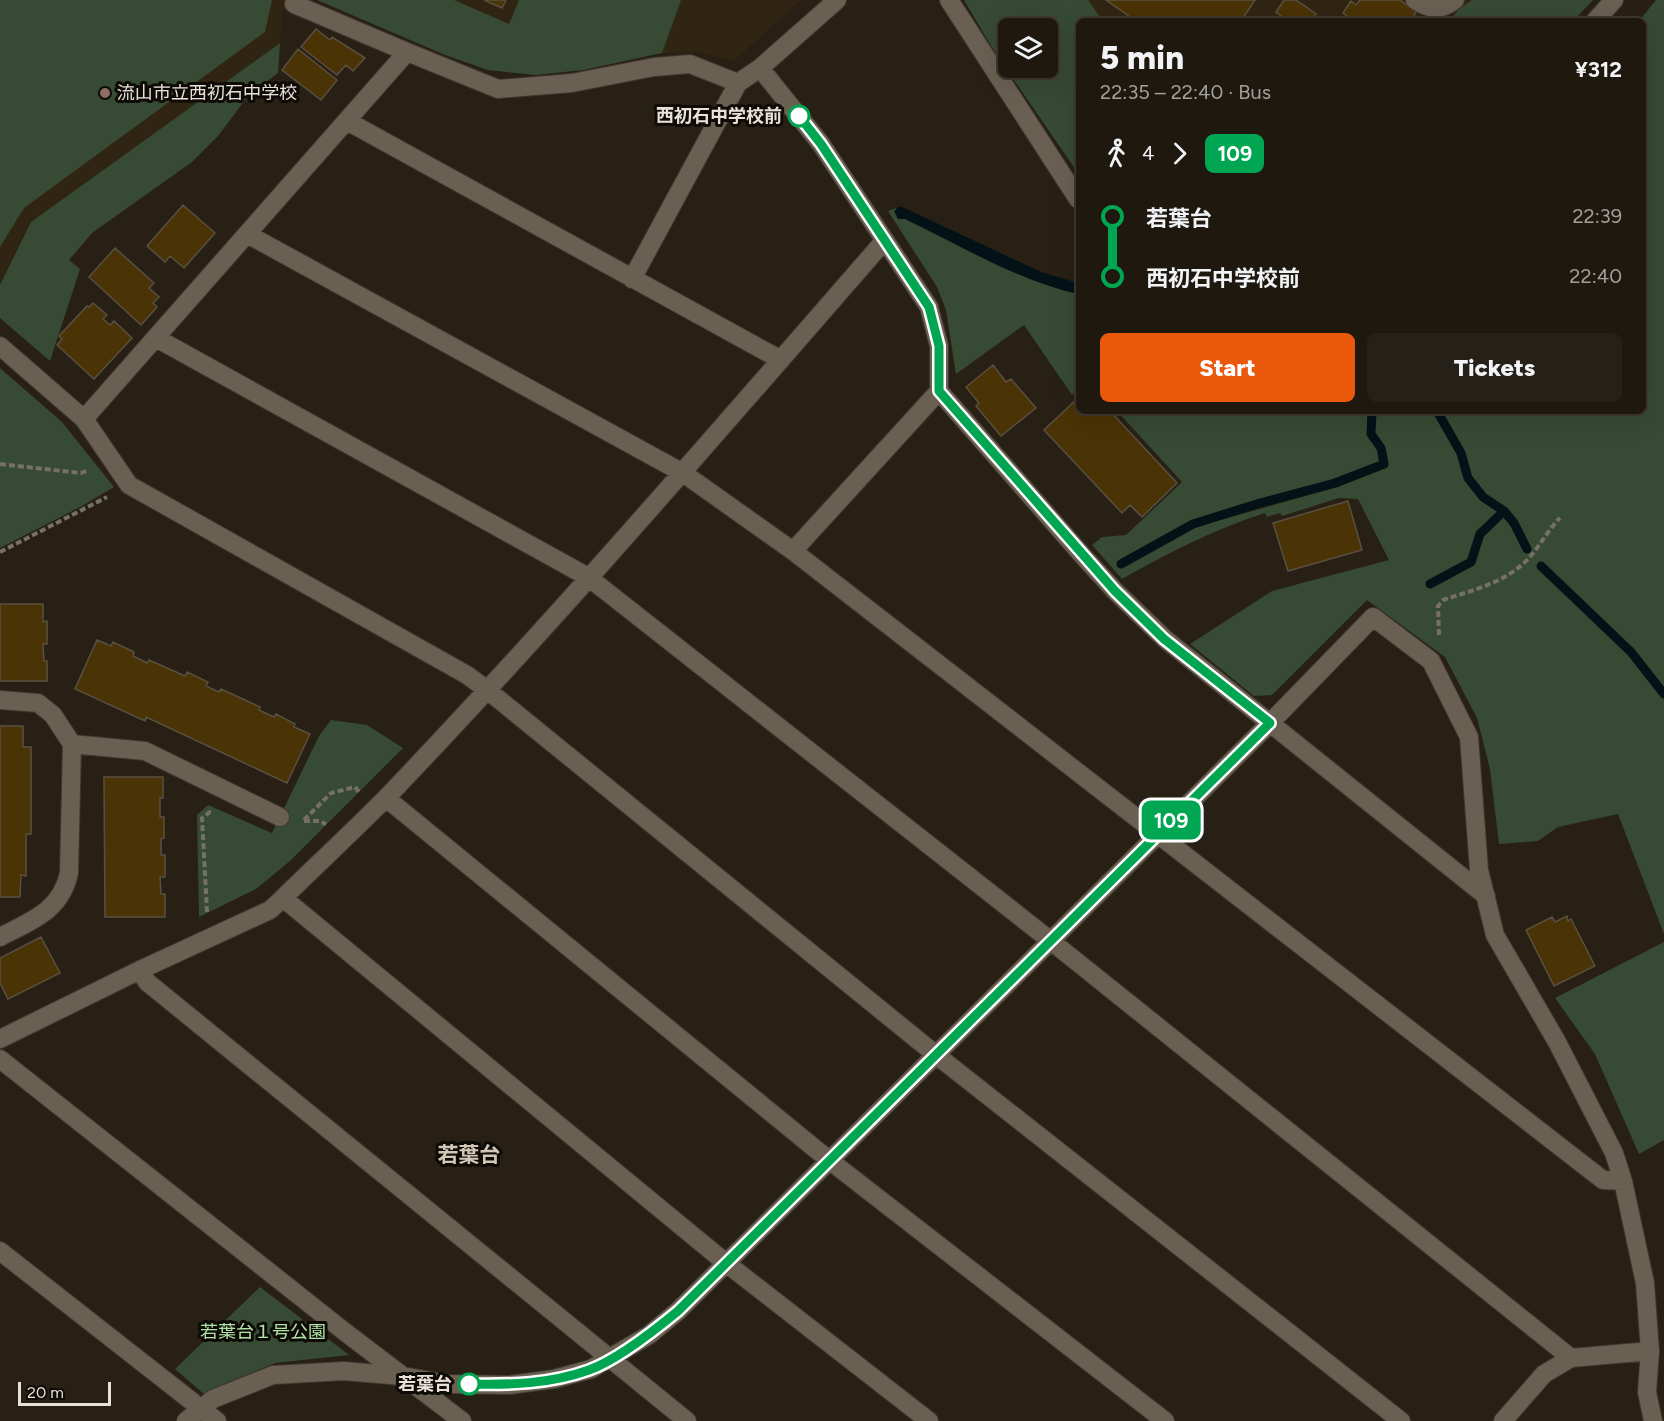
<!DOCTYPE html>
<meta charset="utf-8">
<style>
:root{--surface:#1e180f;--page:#262118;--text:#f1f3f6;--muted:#a1a09e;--line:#3c372f;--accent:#ea580c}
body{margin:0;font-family:Figtree,"Noto Sans JP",sans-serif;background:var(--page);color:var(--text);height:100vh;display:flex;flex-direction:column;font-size:22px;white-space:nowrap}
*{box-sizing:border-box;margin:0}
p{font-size:20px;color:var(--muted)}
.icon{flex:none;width:33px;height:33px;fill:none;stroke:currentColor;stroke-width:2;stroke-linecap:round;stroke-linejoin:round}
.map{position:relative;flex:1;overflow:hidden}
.details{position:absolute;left:1076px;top:18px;width:570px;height:396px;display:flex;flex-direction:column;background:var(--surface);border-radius:9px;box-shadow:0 6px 24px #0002,0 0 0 2px var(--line)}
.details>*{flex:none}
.badge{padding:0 12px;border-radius:9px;font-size:21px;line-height:39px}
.controls{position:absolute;left:998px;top:18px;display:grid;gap:12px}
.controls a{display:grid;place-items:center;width:60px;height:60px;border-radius:9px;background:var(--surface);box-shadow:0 6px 24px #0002,0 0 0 2px var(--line);font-size:30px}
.scale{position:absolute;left:18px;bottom:15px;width:93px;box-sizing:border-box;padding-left:6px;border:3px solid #e7e1d9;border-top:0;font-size:16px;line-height:21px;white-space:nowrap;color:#e7e1d9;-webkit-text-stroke:4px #0e0a06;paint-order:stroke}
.map>.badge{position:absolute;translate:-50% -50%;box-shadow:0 0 0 3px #fff}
.legs{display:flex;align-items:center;gap:9px;height:66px;padding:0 24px;font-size:20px}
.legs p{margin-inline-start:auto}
.summary{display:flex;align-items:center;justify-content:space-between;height:102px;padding:0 24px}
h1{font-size:33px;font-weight:800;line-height:45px}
.primary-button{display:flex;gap:12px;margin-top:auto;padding:12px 24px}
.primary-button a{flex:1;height:69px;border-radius:9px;background:var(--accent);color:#fff;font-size:24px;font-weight:800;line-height:69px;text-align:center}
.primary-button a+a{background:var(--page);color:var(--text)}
ul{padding:0 24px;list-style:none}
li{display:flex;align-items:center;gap:21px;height:60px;font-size:22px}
li i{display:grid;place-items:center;width:9px;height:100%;margin:0 8px;background:currentColor}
li i::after{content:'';width:15px;height:15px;margin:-8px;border:4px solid;border-radius:50%;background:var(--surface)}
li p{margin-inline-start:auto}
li:first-child i{background:linear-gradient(#0000 50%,currentColor 0)}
li:last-child i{background:linear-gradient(currentColor 50%,#0000 0)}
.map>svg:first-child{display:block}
.built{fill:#302513}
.green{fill:#374a33;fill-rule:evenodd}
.water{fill:#021217}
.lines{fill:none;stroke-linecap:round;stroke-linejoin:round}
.stream{stroke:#021217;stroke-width:9}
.building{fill:#4a3305;stroke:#595043;stroke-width:1.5}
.minor-casing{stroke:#403931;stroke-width:20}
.path{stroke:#777065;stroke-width:4;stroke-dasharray:6 3;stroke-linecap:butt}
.minor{stroke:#696052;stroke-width:18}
.line-1-casing{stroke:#fff;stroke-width:14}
.line-1{stroke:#00a651;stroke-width:9}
.education-dot{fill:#8d6e63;stroke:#0e0a06;stroke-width:2}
.stop-1-dot{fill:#fff;stroke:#00a651;stroke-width:3}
.labels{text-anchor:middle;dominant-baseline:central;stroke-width:6;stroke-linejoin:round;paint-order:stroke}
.poi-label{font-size:18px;fill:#e7e1d9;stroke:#0e0a06;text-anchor:start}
.stop-label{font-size:18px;font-weight:bold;fill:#e7e1d9;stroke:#0e0a06;text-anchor:end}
.park-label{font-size:18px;fill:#b0e3a7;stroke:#0e0a06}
.quarter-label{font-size:21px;font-weight:bold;fill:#d2c7b7;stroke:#0e0a06}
</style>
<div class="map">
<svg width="1664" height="1421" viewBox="0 0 1664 1421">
<rect width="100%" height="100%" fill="#282014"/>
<path class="built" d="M0,0h290l-8,14 -2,29 -249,179 -31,63z
M317,0h484l-67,61 -35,-10 -37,2 -79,17 -48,5 -47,-5 -43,-15z
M1059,0h413l-13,9 -10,12h-371z"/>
<path class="green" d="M0,0h272l-7,32 -241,176 -24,39z
M317,0h137l55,24 10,-24h162l-19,53 -79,17 -48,5 -47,-5 -43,-15z
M964,0h124l15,21h-25v152l-82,-119zM1008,28h39v40h-39z
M1472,0h121l-20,21h-124l10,-12z
M1656,0h8v934l-46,-120 -60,13 -20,14 -39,3 -9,-75 -13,-51 -32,-61 -78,-57 -95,95 -18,1 -64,-52 82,-53 117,-31 -31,-61 -19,-1 -57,18 -2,-3 -13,4 -2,-4c-50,16 -97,40 -143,66l-30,-34 10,-8 24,-2 56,-53 -65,-71h525v-390h-3zM1371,420l1,13 11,13 5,21 -50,20 -143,40 -72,40 -2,-5 72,-40 141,-42 46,-17c3,-17 -17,-28 -9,-43z
M280,43l-2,30 -30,23 -30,40 -26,26 -100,71 -23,27 11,9 -30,92 -50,-43v-33l31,-63z
M896,208l4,9h8c55,29 110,63 170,77v95l-6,6 -48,-70 -68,49 -10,-64 -9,-23 -49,-76z
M0,368l62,54 52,65 -32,19 -82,42z
M331,720l36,5 36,23 -113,113 -34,28 -57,28 -2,-102 11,-10 64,28 47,-97z
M1664,942v198l-25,14 -44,-100 -40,-56z
M260,1287l89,68 -74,8 -63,26 -7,6 -30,-26z"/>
<path class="water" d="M900,206l141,66 37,11v11c-61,-14 -117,-48 -173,-75h-7l-4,-8z"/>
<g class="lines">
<path class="stream" d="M1504,511l10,12 13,26
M1121,564l72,-40 67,-21 75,-20 49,-19 -3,-16 -10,-14 1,-23
M1541,566l90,86 33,42
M1430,584l41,-22 9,-28 24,-23 -21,-14 -15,-19 -7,-25 -24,-42"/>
</g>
<path class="building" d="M484,0h22l-4,8z
M1106,0h149l-14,21h-105z
M1284,0h12l20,14 -5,7h-23l-12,-9z
M1360,0h40l16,12 -3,5 6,4h-65l-11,-8 8,-12 5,4z
M316,29l14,11 2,-3 33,21 -12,13 -7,-6 -9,10 -36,-28z
M298,49l39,31 -16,20 -39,-30z
M183,205l32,28 -31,35 -14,-12 -5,6 -18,-16z
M115,248l39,35 -5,5 10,9 -6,6 4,4 -16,18 -52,-48z
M93,303l14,12 -4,4 7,6 4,-4 18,17 -38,41 -37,-34 5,-6 -3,-3 28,-30 2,1z
M993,365l13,17 5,-3 25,29 -35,28 -25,-30 3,-3 -13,-16z
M1078,398v13h32l67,72 -35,34 -12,-12 -8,8 -78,-83z
M1348,501l14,49 -74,21 -15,-48z
M0,604h43v18l4,-1v23h-4l1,17h3v20h-47z
M97,640l14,6 2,-4 21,10 -1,4 14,7 2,-3 36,16 2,-4 21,10 -2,4 13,6 2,-3 39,18 -1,3 15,7 2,-3 19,10 -1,3 16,7 -23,49 -141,-66 -1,4 -70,-32z
M0,726h23v21h8v87h-5v42l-5,-1 -1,22h-20z
M104,777h59v21h-3v19h4v21l-3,1v16h4v22h-5l1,17h4v23h-60z
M1567,916l1,5 3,-2 24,47 -41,20 -28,-56 26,-13 3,5z
M41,937l19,36 -52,26 -8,-16v-25z"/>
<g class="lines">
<defs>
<path id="minor" d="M949,0l129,199
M1415,0c15,10 26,11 40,0
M294,4l113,48
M1595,21l19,-21
M760,68l61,76 108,163 10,39v45l144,165 32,35 50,48 321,257
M347,121l434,239
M247,234l436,239 110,78 810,629 20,1
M632,279l106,-196
M156,338l432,239 463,364 520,417 79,-7
M0,346l84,73 45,66 338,190 19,14 449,365 466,367
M84,419l323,-367 91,37 74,-6 82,-16 36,-3 48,19 22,-15 77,-68
M793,551l146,-160
M0,700l38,3 15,12 19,29 73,7 135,66
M386,798l443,362 336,261
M283,898l443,365 203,158
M0,937c31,-16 61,-26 69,-64l3,-129
M140,970l7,12 540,439
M0,1039l140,-69 130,-60 13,-12c35,-34 70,-67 104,-101 172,-180 334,-369 498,-557
M0,1059l345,273 117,89
M0,1251l217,170
M186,1421l27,-22 60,-24 71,-4 58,5 47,8 60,1 45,-6 37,-10 58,-34 29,-24 592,-588 103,-106 58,44 38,76 10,133 16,65 62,107 57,111 9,28 22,102 5,68 -3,41 6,29
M1503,1421l41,-47 27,-16"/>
</defs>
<use href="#minor" class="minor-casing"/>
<path class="path" d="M0,464l81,9 8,-3
M0,552l107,-55
M1439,635l-1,-29 5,-6c30,-10 62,-17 85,-41 12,-13 20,-29 32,-41
M304,820l27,-27 24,-6 4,5
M304,821h14l8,3
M207,912l-5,-94 8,-6 2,1"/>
<use href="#minor" class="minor"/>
</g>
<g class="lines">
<defs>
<path id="line-1" d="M469,1384c41,1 81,0 120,-14 28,-10 66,-40 89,-59l592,-588 -106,-84 -49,-48 -176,-200v-45l-10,-39 -108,-163 -22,-28"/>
</defs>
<use href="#line-1" class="line-1-casing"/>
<use href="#line-1" class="line-1"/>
</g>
<circle class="education-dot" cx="105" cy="93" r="6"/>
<g class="stop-1-dot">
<circle cx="799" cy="116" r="10"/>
<circle cx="469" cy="1384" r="10"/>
</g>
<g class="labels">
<g class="poi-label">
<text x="117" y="93">流山市立西初石中学校</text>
</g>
<g class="stop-label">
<text x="782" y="116">西初石中学校前</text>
<text x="452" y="1384">若葉台</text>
</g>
<g class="park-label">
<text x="263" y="1332">若葉台１号公園</text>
</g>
<g class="quarter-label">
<text x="469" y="1154">若葉台</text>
</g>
</g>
</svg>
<div class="controls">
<a><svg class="icon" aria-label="layers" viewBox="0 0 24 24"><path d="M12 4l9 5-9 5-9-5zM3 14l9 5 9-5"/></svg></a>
</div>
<div class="scale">20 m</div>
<b class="badge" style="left:1171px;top:820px;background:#00a651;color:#fff">109</b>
<section class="details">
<div class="summary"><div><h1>5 min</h1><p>22:35 – 22:40 · Bus</p></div><b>¥312</b></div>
<div class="legs"><svg class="icon" aria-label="walk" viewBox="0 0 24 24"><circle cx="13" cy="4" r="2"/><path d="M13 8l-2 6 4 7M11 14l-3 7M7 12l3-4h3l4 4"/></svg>4<svg class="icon" aria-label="forward" viewBox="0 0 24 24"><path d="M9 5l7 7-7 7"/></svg><b class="badge" style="background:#00a651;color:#fff">109</b></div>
<ul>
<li><i style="color:#00a651"></i><b>若葉台</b><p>22:39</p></li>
<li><i style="color:#00a651"></i><b>西初石中学校前</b><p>22:40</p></li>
</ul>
<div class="primary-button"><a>Start</a><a>Tickets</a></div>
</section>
</div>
